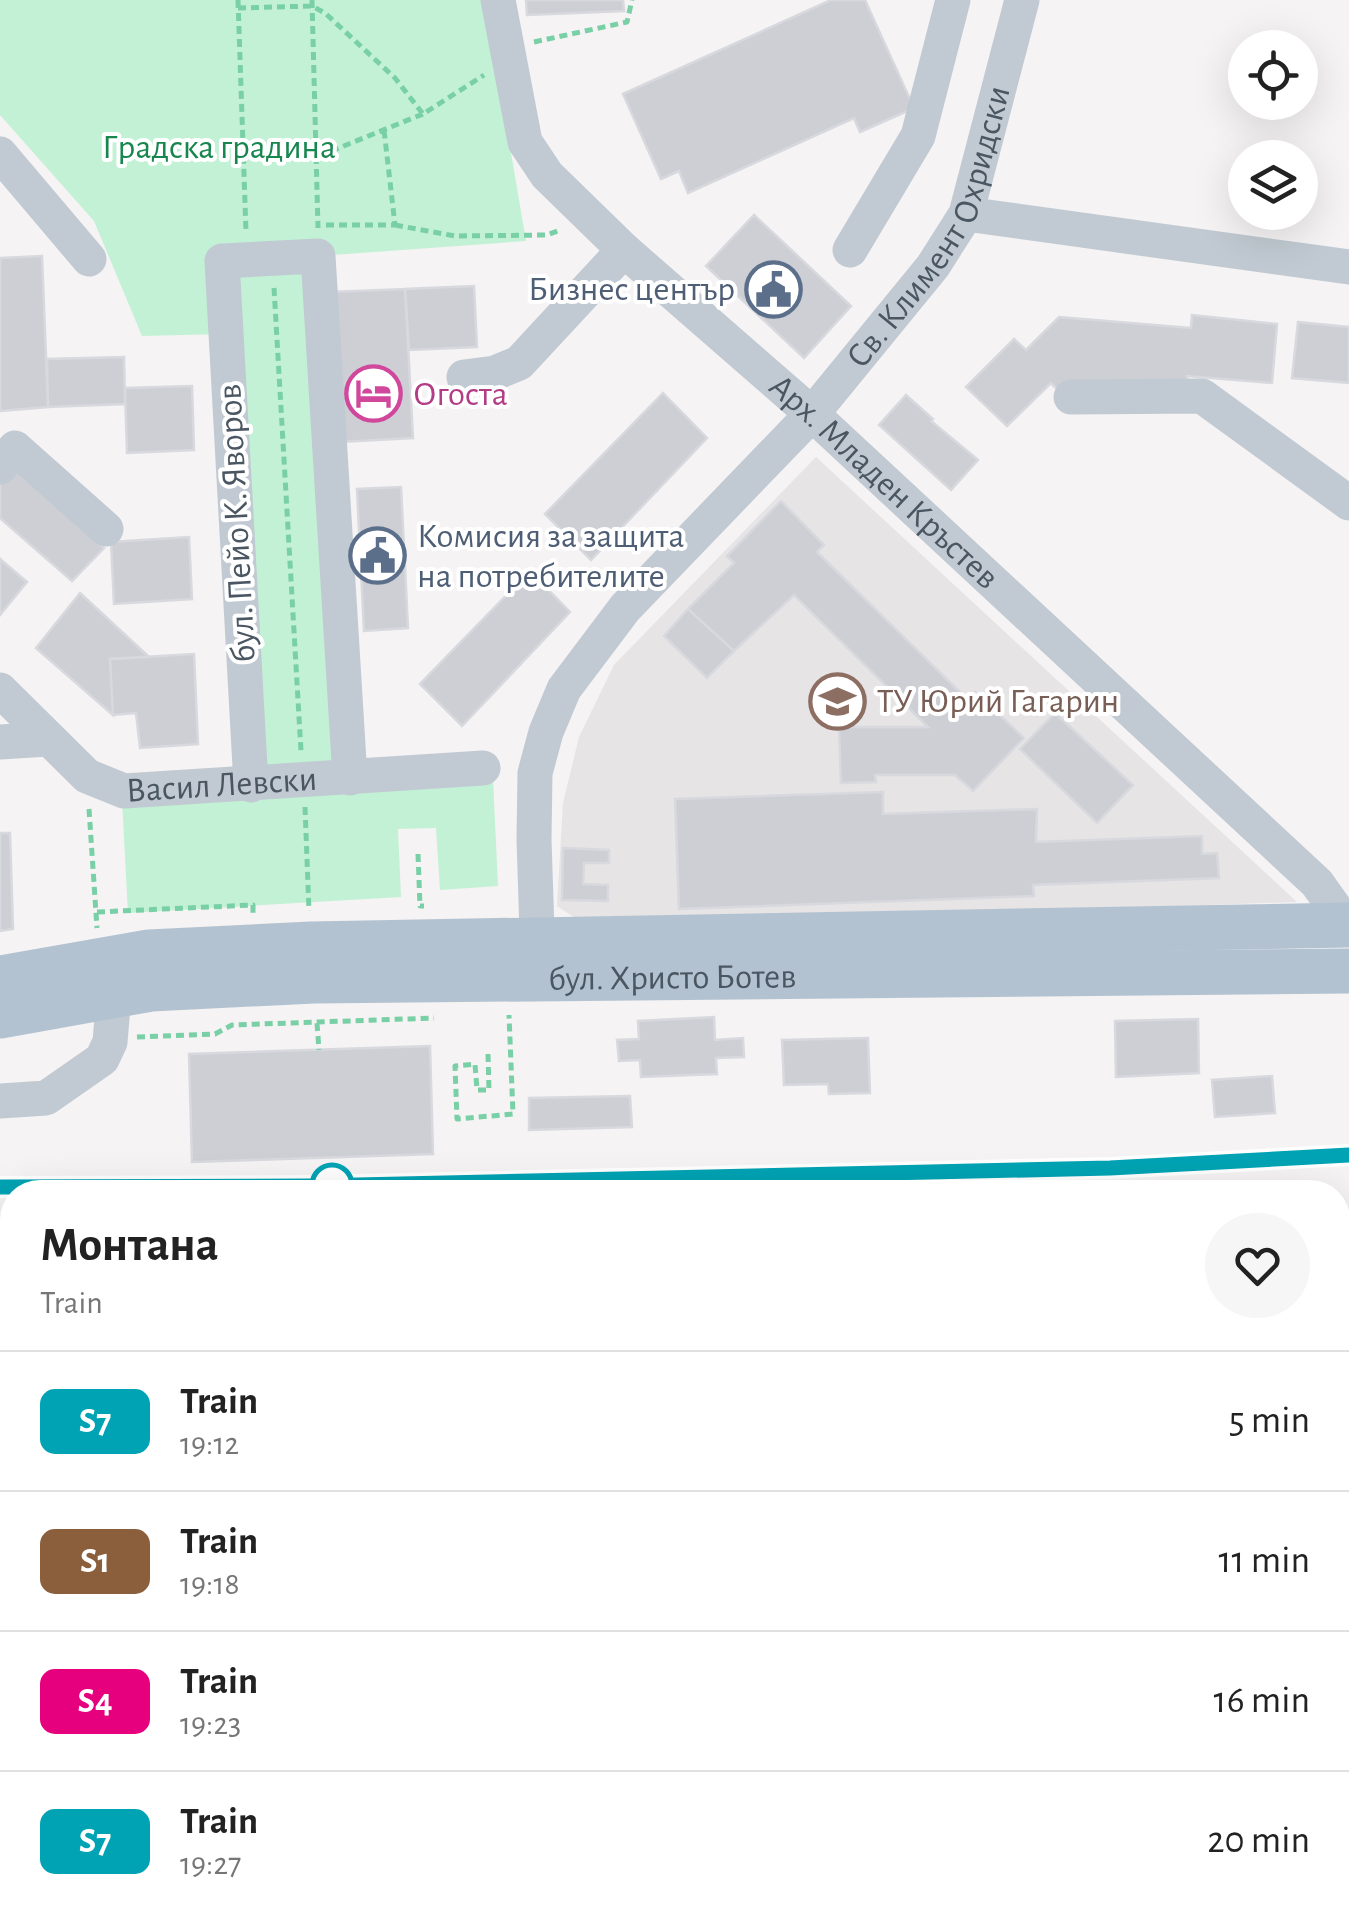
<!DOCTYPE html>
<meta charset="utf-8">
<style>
:root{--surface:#fff;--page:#f6f6f6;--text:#222;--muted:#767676;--line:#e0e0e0}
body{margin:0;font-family:"Alegreya Sans",sans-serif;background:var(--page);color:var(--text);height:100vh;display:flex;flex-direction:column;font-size:38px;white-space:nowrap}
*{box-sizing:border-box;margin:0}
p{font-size:32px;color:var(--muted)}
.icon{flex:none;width:55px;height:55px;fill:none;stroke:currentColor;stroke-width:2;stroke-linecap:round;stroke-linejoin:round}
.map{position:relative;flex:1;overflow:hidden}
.details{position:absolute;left:0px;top:1180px;width:1350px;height:752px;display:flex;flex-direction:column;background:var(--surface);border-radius:40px 40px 0 0;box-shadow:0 10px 40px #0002}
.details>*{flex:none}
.badge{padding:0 20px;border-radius:15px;font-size:35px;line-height:65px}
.tools{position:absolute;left:1228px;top:30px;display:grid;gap:20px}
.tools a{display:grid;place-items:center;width:90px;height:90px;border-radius:50%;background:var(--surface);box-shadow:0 10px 40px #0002;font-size:50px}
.map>.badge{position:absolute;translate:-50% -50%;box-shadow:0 0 0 5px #fff}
.round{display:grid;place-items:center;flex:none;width:105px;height:105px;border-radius:52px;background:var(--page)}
.overview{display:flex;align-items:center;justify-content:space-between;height:170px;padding:0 40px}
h1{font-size:48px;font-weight:700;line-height:75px}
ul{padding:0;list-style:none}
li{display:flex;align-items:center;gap:30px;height:140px;padding:0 40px;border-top:2px solid var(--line)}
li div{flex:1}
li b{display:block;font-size:38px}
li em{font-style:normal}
li .badge{min-width:110px;font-weight:700;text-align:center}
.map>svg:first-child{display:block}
.education{fill:#e6e4e5}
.green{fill:#c3f1d5}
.building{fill:#cdcfd5;stroke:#d7d9de;stroke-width:2.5}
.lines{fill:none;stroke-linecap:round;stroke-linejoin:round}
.path{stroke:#7ad0a6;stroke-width:5;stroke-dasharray:8 5;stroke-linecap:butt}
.minor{stroke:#c1cad2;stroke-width:35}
.major{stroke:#b3c2d1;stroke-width:45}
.rail{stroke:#b5b8bd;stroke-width:8}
.line-casing{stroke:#fff;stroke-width:22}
.line{stroke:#00a3b4;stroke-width:15}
.stop-dot{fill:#fff;stroke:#00a3b4;stroke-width:5}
.labels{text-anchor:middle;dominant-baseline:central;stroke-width:8;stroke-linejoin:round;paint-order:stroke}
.park-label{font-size:35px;fill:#17864f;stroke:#fff}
.street-label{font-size:35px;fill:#4a5661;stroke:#fff}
.service-label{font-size:35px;fill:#4e5e75;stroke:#fff;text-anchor:end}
.hotel-label{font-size:35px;fill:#b23c85;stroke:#fff;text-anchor:start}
.education-label{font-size:35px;fill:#785e54;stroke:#fff;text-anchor:start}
</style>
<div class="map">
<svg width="1349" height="1931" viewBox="0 0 1349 1931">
<rect width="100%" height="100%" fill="#f5f3f3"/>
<path class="education" d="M816,457l481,445 -710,24 -30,-20 6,-103 16,-66 35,-72z"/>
<path class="green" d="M0,0h485l41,241 -208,15 22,514 -80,4 -35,-440 -83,2 -48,-115 -94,-106z
M493,779l5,107 -58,4 -4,-62 -38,1 3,68 -273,16 -6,-113z"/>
<path class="building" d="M526,0h97l1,11 -97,4z
M831,0h34l49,108 -54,24 -6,-14 -166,75 -9,-22 -18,8 -38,-85z
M754,215l97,91 -47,52 -98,-92z
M42,256l6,151 -48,4v-153z
M474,286l3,61 -68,3 -4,-61z
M405,289l8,149 -73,4 -8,-150z
M1192,315l85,9 -5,59 -85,-7v14l-126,3 -10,-10 -44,43 -41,-39 48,-48 12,11 33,-33 132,11z
M1298,322l51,5v56l-57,-5z
M124,357l1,47 -77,3 -1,-48z
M192,386l2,64 -67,3 -2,-65z
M663,393l44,45 -116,122 -46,-46z
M906,395l27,24 -2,2 47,39 -27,30 -72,-65z
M14,468l90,80 -32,33 -72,-63v-35z
M401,487l7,141 -44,3 -7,-142z
M781,501l43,44 -7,7 152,149 6,-9 49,46 -51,53 -18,-16h-80l1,7 -35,1 -2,-56h89l-134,-132 -60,56 -46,-42 46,-46 -7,-7z
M189,537l3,62 -78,5 -3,-62z
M0,559l27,23 -27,33z
M530,571l40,41 -108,114 -42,-42z
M80,593l69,64 -39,2 3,56 -77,-67z
M688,609l46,42 -27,27 -43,-42z
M194,654l4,90 -58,4 -4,-35 -23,2 -3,-56z
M1055,713l78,72 -36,38 -77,-74z
M883,792v22l154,-5 -1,33 166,-6v18l15,-1 2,25 -186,7 1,11 -355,13 -4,-110z
M0,833h10l3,96 -13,2z
M563,848l46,2v13h-25l-1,21 25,1v16l-46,-1z
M714,1017l1,23 28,-2 1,19 -28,1 1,16 -76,3 -1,-17 -21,1 -2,-21 22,-1 -1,-18z
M1198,1019l1,54 -83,4 -1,-56z
M868,1038l2,55 -41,1 -1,-10 -44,1 -2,-45z
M430,1046l3,108 -241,8 -3,-108z
M1272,1076l3,37 -60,4 -3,-37z
M630,1096l2,31 -103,3v-32z
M1349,1232v65l-11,-3v-60z
M0,1565h9l3,355h5l1,11h-18z
M44,1920h37v11h-37z
M98,1920h59v11h-59z
M391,1920h44v5h-14v6h-29z
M733,1920h46l-1,11h-45z
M1051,1920h36v11h-36z
M228,1926l121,1v4h-121z"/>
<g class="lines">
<path class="path" d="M238,0l8,232
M312,0l6,228
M238,8l74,-2 13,7 70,65 28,36 61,-39
M534,42l93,-20 5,-22
M319,156l104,-42
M326,225h69l-11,-95
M395,225l60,11 92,-1 13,-5
M274,288l27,463
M305,807l4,104
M89,809l8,119
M418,854l2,52h4
M97,912l156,-7v8
M317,1023l2,27
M137,1037l78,-3 17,-9 202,-7
M488,1054l1,36h-12l-2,-26 -20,2 2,53 56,-5 -4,-99"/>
<g class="minor">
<path id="s1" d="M498,0l27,142 22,33 77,75 188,164 505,469 30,42"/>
<path d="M0,154l89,105"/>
<path d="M966,214l383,53"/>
<path d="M850,250l68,-114 35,-136"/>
<path d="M464,377l31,-4 24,-10 105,-113"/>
<path d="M1071,397l131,-1 147,107"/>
<path d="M0,467l15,-19 91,81"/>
<path id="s2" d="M0,690l87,86 37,15 359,-23"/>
<path d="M0,742l48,-3"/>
<path d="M251,785l-29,-524 96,-5 32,522"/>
<path id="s3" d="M538,963l-4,-124 1,-66 11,-41 18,-43 61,-81 187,-194 121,-148 33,-52 56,-214"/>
<path d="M0,1101l46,-3 56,-39 8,-17 4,-48"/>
<path d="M0,1339h12"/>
<path d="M1338,1374l11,-5"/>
<path d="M0,1413l12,-1"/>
<path d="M204,1920v11"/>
<path d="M1333,1920v11"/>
<path d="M632,1931l1,-11"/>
</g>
<g class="major">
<path d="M0,978l149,-26 162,-8 1038,-19"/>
<path id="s4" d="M0,1016l151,-27 163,-8 1035,-10"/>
</g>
<path class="rail" d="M0,1188l314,-2 836,-19 199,-11"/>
</g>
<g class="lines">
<defs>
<path id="line" d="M0,1187l314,-1 796,-18 239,-13"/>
</defs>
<use href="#line" class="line-casing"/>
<use href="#line" class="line"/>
</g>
<defs>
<symbol id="civic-ring" viewBox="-11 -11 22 22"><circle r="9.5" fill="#fff" stroke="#5c6f8a" stroke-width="1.5"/><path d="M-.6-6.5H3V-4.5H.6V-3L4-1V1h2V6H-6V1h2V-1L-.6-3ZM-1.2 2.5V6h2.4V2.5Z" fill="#5c6f8a"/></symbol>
<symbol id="hotel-ring" viewBox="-11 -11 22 22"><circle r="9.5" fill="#fff" stroke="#d1479c" stroke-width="1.5"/><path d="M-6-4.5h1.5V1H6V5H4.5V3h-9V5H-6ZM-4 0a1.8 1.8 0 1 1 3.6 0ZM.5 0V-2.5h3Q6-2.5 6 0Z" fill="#d1479c"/></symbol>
<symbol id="school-ring" viewBox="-11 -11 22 22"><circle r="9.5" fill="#fff" stroke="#8d6e63" stroke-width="1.5"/><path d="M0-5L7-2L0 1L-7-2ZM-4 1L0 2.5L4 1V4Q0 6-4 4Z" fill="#8d6e63"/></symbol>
</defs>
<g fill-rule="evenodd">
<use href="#civic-ring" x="742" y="258" width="63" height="63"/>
<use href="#hotel-ring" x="342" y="362" width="63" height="63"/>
<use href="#civic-ring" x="346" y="524" width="63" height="63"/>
<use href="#school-ring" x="806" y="670" width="63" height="63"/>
</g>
<circle class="stop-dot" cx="332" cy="1185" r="20"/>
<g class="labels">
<g class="park-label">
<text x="219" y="147">Градска градина</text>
</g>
<g class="street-label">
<text stroke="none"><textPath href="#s3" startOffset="875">Св. Климент Охридски</textPath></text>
<text stroke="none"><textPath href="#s1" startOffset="640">Арх. Младен Кръстев</textPath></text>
<text transform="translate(237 523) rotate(-93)">бул. Пейо К. Яворов</text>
<text stroke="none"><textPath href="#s2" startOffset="260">Васил Левски</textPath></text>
<text stroke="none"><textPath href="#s4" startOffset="675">бул. Христо Ботев</textPath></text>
</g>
<g class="service-label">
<text x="735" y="289">Бизнес център</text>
<text x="417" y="536" text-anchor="start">Комисия за защита<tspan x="417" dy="40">на потребителите</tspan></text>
</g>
<g class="hotel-label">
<text x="413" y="394">Огоста</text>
</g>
<g class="education-label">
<text x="877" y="701">ТУ Юрий Гагарин</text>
</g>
</g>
</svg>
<div class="tools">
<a><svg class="icon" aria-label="locate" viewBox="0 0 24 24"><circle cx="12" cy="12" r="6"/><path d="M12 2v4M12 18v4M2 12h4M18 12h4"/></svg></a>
<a><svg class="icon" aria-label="layers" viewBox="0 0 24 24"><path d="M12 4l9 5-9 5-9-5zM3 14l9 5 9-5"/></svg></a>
</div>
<section class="details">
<div class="overview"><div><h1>Монтана</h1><p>Train</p></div><a class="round"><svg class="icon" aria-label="heart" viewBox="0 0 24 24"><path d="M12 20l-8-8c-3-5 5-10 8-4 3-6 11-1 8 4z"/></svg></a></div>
<ul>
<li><span class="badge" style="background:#00a3b4;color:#fff">S7</span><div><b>Train</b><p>19:12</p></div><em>5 min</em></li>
<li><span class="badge" style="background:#8b5e3c;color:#fff">S1</span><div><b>Train</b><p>19:18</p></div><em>11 min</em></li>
<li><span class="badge" style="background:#e6007e;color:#fff">S4</span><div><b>Train</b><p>19:23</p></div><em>16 min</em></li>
<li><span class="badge" style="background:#00a3b4;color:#fff">S7</span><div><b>Train</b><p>19:27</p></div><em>20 min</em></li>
</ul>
</section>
</div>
